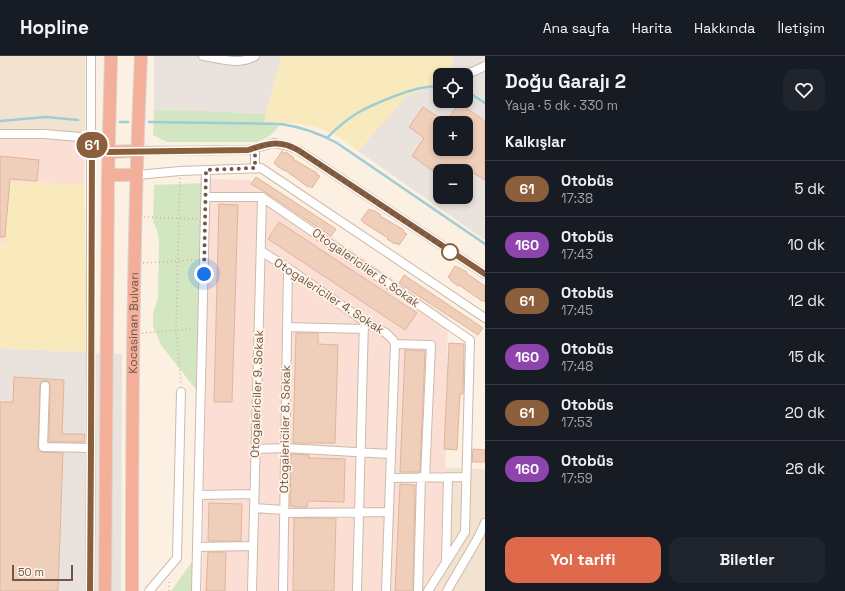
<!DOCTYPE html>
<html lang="tr">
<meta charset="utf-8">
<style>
:root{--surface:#171b24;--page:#20242c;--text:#f1f3f6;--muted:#9ea1a6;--line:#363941;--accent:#e0684b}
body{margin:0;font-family:"Space Grotesk",sans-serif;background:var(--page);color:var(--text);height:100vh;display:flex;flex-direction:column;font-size:15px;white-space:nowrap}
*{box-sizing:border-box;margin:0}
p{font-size:13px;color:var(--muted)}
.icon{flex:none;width:22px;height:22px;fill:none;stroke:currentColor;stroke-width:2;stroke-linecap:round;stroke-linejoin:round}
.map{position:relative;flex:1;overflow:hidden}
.panel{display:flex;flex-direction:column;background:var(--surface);width:360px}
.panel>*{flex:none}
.badge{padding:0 8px;border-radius:13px;font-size:14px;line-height:26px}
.fabs{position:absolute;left:433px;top:12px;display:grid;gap:8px}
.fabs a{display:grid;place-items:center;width:40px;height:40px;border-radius:8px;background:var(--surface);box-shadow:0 2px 6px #0003;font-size:20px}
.scale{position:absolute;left:12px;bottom:10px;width:61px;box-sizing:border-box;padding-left:4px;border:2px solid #715649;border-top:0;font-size:11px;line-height:14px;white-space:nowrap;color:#715649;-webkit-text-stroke:3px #fef4e7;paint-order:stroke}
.you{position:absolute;width:20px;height:20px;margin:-10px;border:3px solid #fff;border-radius:50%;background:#1a73e8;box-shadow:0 0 0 6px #1a73e833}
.map>.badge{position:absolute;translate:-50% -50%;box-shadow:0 0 0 2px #fff}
h2{padding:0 20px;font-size:15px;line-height:36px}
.round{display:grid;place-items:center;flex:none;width:42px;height:42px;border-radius:12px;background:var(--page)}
.headline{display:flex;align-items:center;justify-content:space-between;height:68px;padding:0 20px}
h1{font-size:19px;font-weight:800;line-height:30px}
.primary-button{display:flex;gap:8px;margin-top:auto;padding:8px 20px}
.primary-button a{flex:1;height:46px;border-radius:12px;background:var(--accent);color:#fff;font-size:16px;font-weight:800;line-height:46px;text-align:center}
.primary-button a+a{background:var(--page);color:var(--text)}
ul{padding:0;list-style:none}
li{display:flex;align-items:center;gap:12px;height:56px;padding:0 20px;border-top:1px solid var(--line)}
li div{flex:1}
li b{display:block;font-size:15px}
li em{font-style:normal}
li .badge{min-width:44px;font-weight:700;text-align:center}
header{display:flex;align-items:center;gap:24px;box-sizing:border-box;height:56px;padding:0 20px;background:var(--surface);border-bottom:1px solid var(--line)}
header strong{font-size:19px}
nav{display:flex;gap:22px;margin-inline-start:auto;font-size:14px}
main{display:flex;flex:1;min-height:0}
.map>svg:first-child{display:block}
.residential{fill:#f2e2d0}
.commercial{fill:#fbdfd5}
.industrial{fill:#eae2dc;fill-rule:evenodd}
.green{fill:#d2e7c1}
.sand{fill:#f9eabd}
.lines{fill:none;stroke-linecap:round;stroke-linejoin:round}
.stream{stroke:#9ecdd4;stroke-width:2.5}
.building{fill:#efceba;stroke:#e1b49b;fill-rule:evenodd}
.minor-casing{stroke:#cdbaac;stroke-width:10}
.highway-casing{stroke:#dad3d0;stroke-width:14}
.path{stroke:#d3b19e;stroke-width:1.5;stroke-dasharray:1 3;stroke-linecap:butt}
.minor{stroke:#fff;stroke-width:8}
.highway{stroke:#f3af9a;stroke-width:12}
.line-casing{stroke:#fff;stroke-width:9}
.line{stroke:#8b5e3c;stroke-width:6}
.walk{stroke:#715649;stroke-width:4;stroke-dasharray:0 7.2}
.stop-dot{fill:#fff;stroke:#8b5e3c;stroke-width:2}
.labels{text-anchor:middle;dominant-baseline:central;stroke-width:3.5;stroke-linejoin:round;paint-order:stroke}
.street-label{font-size:12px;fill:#715649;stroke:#fef4e7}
</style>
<header>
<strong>Hopline</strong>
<nav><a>Ana sayfa</a><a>Harita</a><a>Hakkında</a><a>İletişim</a></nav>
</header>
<main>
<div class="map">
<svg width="485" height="535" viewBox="0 0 485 535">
<rect width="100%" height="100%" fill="#fbf0e1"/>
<path class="residential" d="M0,0h85v81l-85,-1z
M445,412l40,1v122h-42z"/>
<path class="commercial" d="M0,80l85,1 -1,48 -74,-3 -5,61h-5z
M209,123l41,1 198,137 -5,274h-241z"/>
<path class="industrial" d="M154,0h127l-15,58 -61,-3 -51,-1z
M453,0h32v184l-127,-89 48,-55 34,-13v18h26v-26h-16zM440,67h26v26h-26zM440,115h26v26h-26z
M0,292l122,6 -1,237h-121z"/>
<path class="green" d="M154,54l51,1 61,3 -2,8 17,1c-6,10 -14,16 -25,19h-89l-14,-7z
M204,127l-3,213 -40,-51 -8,-19v-13l5,-15 1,-56 -2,-12 -4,-8 1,-37z
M192,506v29h-21z"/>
<path class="sand" d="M281,0h172l-3,19h-10v8l-34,13 -48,55c-6,-5 -12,-9 -18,-13 -23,-15 -50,-15 -76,-16z
M10,126l74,3 4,167 -88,-4v-105h5z"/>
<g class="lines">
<path class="stream" d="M466,35l19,12
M0,65l46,-4 32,3
M120,66h8
M149,66l132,2c20,3 38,9 56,19l148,101
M327,82c22,-23 39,-31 68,-42 15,-6 29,-10 45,-10"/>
</g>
<path class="building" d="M459,47l26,18v59l-16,-10 -29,1v5l-28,-20 12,-18 -15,-11 14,-20 23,15zM440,67h26v26h-26z
M282,95l3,3 1,-2 8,6 -1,1 24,14 -1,1 4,2 -8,12 -3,-2 -1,1 -23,-17v1l-8,-5v-1l-3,-2z
M0,100l39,4 -2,21 -27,-2 -5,58h-5z
M256,121l80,52 -5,7 -66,-44 -14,-8z
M219,148l19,1 -6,197h-18z
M369,153l3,2 1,-1 8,5 -1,1 24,14 -1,2 4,2 -8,11 -3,-2 -1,1 -8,-5 1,-1 -24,-15v-1l-3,-2z
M279,166l138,91 -12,17 -137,-91z
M455,210l12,6 -1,1 19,13v16l-3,-2v1l-23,-16 -1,1 -8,-6 1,-1 -3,-2z
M404,219l79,53 -5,7 -79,-52z
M296,277h22v11l20,1 -3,98h-42z
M449,287l15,1 -1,50h-3l-3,56 -13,-1z
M405,294l20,1 -5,121h-20z
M14,321l50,3 -2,54h23l-1,8h-35l1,-56 -2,-5h-6l-2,5 -2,63 5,3 20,1 -5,138h-58v-189h13z
M473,393l12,1v12h-13z
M291,398l18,1v3l36,1 -1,43 -36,-1 -1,6h-12v-1h-5z
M400,428l15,1 -2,106h-18z
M209,447l33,1 -1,37h-33z
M294,462h42l-2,73h-41z
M208,496h18l-1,39h-19z"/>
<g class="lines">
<defs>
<path id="minor" d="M203,0c16,2 37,10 52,0
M470,17l15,-7
M0,78h44l48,4 16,14
M255,92v21
M138,95l110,-1 26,-7 15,3 9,4 187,124
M137,119l43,-4 81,-3 224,150
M206,141h56
M262,141l208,143 -5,192 -37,59
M261,195l27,17 76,53 22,12 7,7 2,4 -9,247
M287,271l77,2
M395,288l36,1 -6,132
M45,330l-2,61 48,1
M255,393l30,-1 105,6
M390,422l76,-1
M198,439l56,-1
M254,452l30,2
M284,457l104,-1
M197,491l56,-1
M446,506l2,-85
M90,535l1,-143v-392
M149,535l28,-33 4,-166
M196,535l10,-421
M252,535l10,-394
M283,535l5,-323
M357,535l7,-270
M418,535l3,-114
M447,535l32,-55 6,-13"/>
<g id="highway">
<path d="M108,96l30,-1"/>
<path d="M108,119h29"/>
<path d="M105,535l3,-416 3,-119"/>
<path id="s1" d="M132,535c0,-178 1,-357 9,-535"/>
</g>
</defs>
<use href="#minor" class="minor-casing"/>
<use href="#highway" class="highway-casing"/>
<path class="path" d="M180,122l-4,152 5,54
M144,161l53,2
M143,207l53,-3
M142,277l52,-4
M169,535v-10"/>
<use href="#minor" class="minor"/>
<use href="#highway" class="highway"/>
</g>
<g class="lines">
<defs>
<path id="line" d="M90,535l1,-143 1,-310 16,14 140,-2c19,-6 31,-11 50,0l187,124"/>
</defs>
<use href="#line" class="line-casing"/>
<use href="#line" class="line"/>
<path class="walk" d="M204,218l2,-104 49,-2v-20c15,-5 28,-7 43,2l152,102"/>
</g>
<circle class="stop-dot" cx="450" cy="196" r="8"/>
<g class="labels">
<g class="street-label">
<text transform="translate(366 212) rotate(35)">Otogalericiler 5. Sokak</text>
<text transform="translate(329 240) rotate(33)">Otogalericiler 4. Sokak</text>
<text stroke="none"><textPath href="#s1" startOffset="268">Kocasinan Bulvarı</textPath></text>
<text transform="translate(257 338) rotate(-88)">Otogalericiler 9. Sokak</text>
<text transform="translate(285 373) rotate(-89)">Otogalericiler 8. Sokak</text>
</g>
</g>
</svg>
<div class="fabs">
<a><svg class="icon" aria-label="locate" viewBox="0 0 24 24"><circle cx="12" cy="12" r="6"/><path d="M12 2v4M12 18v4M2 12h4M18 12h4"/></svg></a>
<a>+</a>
<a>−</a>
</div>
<div class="scale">50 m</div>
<div class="you" style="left:204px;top:218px"></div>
<b class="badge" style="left:92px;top:89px;background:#8b5e3c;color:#fff">61</b>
</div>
<section class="panel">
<div class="headline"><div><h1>Doğu Garajı 2</h1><p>Yaya · 5 dk · 330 m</p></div><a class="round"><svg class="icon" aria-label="heart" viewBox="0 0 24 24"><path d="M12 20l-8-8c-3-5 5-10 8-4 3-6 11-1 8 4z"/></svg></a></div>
<h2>Kalkışlar</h2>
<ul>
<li><span class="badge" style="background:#8b5e3c;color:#fff">61</span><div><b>Otobüs</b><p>17:38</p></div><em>5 dk</em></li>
<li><span class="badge" style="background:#8e44ad;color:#fff">160</span><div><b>Otobüs</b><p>17:43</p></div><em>10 dk</em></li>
<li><span class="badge" style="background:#8b5e3c;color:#fff">61</span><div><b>Otobüs</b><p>17:45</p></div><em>12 dk</em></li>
<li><span class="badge" style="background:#8e44ad;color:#fff">160</span><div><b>Otobüs</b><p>17:48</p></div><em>15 dk</em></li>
<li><span class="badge" style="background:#8b5e3c;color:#fff">61</span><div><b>Otobüs</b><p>17:53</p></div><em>20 dk</em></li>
<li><span class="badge" style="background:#8e44ad;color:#fff">160</span><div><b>Otobüs</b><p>17:59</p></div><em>26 dk</em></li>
</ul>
<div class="primary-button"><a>Yol tarifi</a><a>Biletler</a></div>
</section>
</main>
